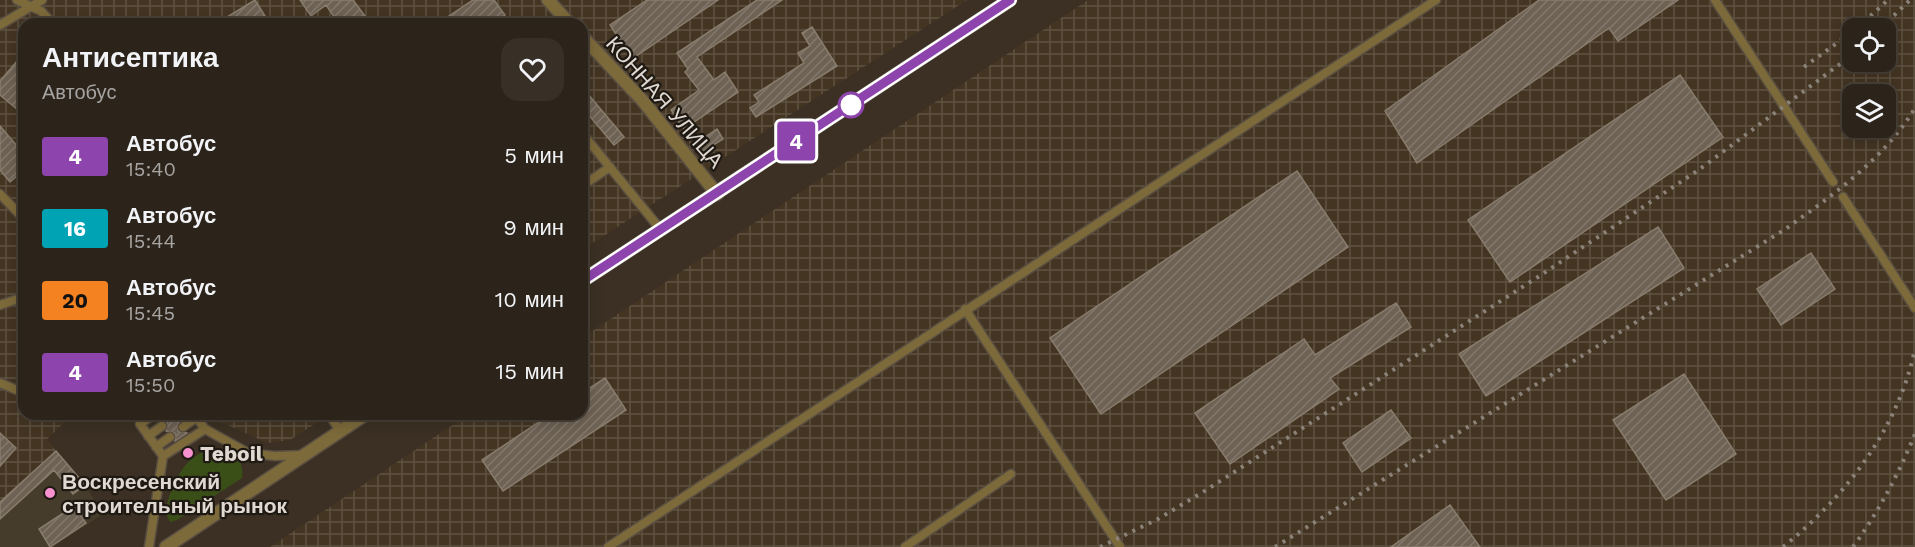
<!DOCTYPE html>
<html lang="ru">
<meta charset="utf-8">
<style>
:root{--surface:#2c241a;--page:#383027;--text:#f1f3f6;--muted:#a6a4a2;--line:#484139}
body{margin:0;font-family:"Work Sans",sans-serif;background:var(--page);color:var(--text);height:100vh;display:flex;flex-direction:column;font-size:22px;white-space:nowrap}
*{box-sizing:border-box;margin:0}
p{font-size:20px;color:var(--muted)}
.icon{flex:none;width:33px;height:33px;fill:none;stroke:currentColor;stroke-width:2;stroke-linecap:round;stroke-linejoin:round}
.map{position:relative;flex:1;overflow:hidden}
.details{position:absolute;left:18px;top:18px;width:570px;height:402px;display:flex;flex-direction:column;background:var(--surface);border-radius:18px;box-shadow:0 3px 15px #0003,0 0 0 2px var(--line)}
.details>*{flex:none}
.badge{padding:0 12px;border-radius:4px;font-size:21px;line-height:39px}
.controls{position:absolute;left:1842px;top:18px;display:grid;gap:12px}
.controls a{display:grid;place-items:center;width:54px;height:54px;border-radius:12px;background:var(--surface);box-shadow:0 3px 15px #0003,0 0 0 2px var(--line);font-size:30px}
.map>.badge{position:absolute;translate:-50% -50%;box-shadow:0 0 0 3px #fff}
.round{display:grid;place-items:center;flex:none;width:63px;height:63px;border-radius:18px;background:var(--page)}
.headline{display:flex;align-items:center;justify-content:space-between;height:102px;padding:0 24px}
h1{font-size:28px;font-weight:800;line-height:45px}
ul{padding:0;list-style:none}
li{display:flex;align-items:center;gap:18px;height:72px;padding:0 24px}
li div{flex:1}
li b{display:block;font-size:22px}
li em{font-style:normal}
li .badge{min-width:66px;font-weight:700;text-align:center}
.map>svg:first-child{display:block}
.commercial{fill:#453c2b}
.industrial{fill:url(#industrial-grid);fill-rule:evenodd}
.green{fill:#3a4f18}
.building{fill:url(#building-hatch);stroke:#887c6d;stroke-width:1.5}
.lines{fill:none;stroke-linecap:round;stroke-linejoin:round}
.service-casing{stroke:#594e42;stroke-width:11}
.minor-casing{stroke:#594e42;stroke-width:15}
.tertiary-casing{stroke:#594e42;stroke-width:15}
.service{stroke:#7d6a3b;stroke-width:8}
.minor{stroke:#7d6a3b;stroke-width:12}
.tertiary{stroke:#7d6a3b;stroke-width:12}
.rail{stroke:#8b8278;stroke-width:4;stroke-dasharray:3 6;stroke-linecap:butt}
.line-casing{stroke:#fff;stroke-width:14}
.line{stroke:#8e44ad;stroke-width:9}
.stop-dot{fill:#fff;stroke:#8e44ad;stroke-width:3}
.poi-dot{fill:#f790ce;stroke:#1e1913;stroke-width:2}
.labels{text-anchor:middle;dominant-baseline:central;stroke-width:4.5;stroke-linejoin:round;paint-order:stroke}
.street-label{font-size:21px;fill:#e0d9d1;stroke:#1e1913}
.poi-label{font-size:21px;font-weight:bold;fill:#e0d9d1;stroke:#1e1913;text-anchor:start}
</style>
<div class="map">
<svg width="1915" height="547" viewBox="0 0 1915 547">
<defs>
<pattern id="industrial-grid" width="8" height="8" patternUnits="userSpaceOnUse" patternTransform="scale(1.5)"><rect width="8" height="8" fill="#443522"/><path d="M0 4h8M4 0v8" fill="none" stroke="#5f5241"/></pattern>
<pattern id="building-hatch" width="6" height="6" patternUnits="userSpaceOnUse" patternTransform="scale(1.5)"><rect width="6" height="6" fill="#6e6254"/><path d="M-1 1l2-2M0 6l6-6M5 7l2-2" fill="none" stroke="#82786c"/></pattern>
</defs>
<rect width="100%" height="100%" fill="#3b3023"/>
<path class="commercial" d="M56,451l29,34 18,29 -50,33h-53v-45z"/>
<path class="industrial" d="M0,0h967l-385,250v-226h-558v390h49l-26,25 9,12 -56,51z
M1088,0h827v547h-1645l199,-133h113v-76zM1852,28h34v34h-34zM1852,94h34v34h-34z
M212,414h118l-40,26 -22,3 -47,-21z"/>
<path class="green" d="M214,449c18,2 31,10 28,29l-65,42 -7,2 -5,-10c6,-27 19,-59 49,-63z"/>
<path class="building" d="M255,0l15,24h-39l-4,-7z
M300,0h53l18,24h-32l-13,-19 -15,11z
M473,0h21l11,15 -13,9h-55z
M647,0h71l-86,59 -22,-34z
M757,0h25l-85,57 17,23 11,-8 13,20 -54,37 -13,-19 28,-20 -14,-18 3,-3 -11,-16z
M1539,0h139l-60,41 -9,-13 -192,135 -32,-52z
M812,27l25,39 -81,51 -6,-9 9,-6 -5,-7 50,-32 -6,-10 12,-7 -8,-13z
M24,53v62l-24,-20v-14z
M1680,75l43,62 -213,145 -42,-62z
M582,87l42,50 -10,8 -32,-38z
M0,126l24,28v16l-14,12 -10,-12z
M717,129l6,10 -24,15 -6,-9z
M1297,171l51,76 -247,167 -51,-76z
M1658,227l26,41 -198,128 -27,-42z
M1811,253l24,36 -54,36 -24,-36z
M1396,303l15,24 -81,51 9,11 -109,75 -35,-51 109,-74 11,16z
M1684,374l52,80 -70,46 -53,-80z
M605,378l21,32 -123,81 -21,-31 69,-46h31v-21z
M1391,410l20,28 -49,34 -19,-29z
M160,414h9l3,7 7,1 -1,9 9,2 -12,8v-8l-9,-2 1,-9 -10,-3z
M0,433l16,15 -16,18z
M56,451l29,34 -12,9 -19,-24 -54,49v-17z
M1450,505l30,42h-89z
M74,506l12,17 -36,24 -11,-18z"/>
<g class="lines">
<defs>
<path id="service" d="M17,0l24,11 12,13
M1715,0l118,182
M0,25l42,-25
M582,133l79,97
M582,186l28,-19
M0,194l24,25
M1843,197l72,111
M0,305l24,-8
M965,309l155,238
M0,383l24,10
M154,414l-14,10 23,32
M194,414l11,15
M329,414l11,17
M175,416l3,-2
M183,427l14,-10
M148,436l14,-10
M156,447l14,-10
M149,547l14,-91 42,-27 43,24 27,3 28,-1
M608,547l828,-547
M905,547l106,-73"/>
<path id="minor" d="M548,0l22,24
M582,36l61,65 74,93"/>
<path id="tertiary" d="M582,281l428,-281
M166,547l200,-133"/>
</defs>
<use href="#service" class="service-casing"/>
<use href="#minor" class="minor-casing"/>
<use href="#tertiary" class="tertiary-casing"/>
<use href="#service" class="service"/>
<use href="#minor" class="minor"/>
<use href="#tertiary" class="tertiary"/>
<path class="rail" d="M1857,28l31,-28
M1881,28l29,-28
M1804,67l48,-35
M1100,547l58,-28 45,-27 335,-215 162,-108 152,-114
M1275,547l509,-317c48,-34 100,-71 131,-122
M1783,547c63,-51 115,-118 132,-198
M1853,547c26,-36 45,-72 62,-113"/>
</g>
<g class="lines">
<defs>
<path id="line" d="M582,281l428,-281"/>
</defs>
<use href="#line" class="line-casing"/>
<use href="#line" class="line"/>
</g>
<circle class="stop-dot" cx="851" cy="105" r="12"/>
<g class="poi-dot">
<circle cx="188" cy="453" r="6"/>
<circle cx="50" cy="493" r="6"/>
</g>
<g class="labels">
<g class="street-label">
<text transform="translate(665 102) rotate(49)">КОННАЯ УЛИЦА</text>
</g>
<g class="poi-label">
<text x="200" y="453">Teboil</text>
<text x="62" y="481">Воскресенский<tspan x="62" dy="24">строительный рынок</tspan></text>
</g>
</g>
</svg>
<div class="controls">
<a><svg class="icon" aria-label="locate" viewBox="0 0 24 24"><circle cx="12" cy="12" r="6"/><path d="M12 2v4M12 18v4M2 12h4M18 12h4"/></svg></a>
<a><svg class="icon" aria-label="layers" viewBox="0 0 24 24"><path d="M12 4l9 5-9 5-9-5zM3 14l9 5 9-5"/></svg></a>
</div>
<b class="badge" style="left:796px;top:141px;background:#8e44ad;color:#fff">4</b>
<section class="details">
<div class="headline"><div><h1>Антисептика</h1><p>Автобус</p></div><a class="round"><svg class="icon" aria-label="heart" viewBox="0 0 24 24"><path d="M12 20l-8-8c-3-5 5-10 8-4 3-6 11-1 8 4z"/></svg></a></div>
<ul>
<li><span class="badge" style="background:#8e44ad;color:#fff">4</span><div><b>Автобус</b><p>15:40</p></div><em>5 мин</em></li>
<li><span class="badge" style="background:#00a3b4;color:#fff">16</span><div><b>Автобус</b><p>15:44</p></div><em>9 мин</em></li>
<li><span class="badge" style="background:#f58220;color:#111">20</span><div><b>Автобус</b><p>15:45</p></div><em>10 мин</em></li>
<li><span class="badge" style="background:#8e44ad;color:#fff">4</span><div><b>Автобус</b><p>15:50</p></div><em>15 мин</em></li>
</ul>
</section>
</div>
